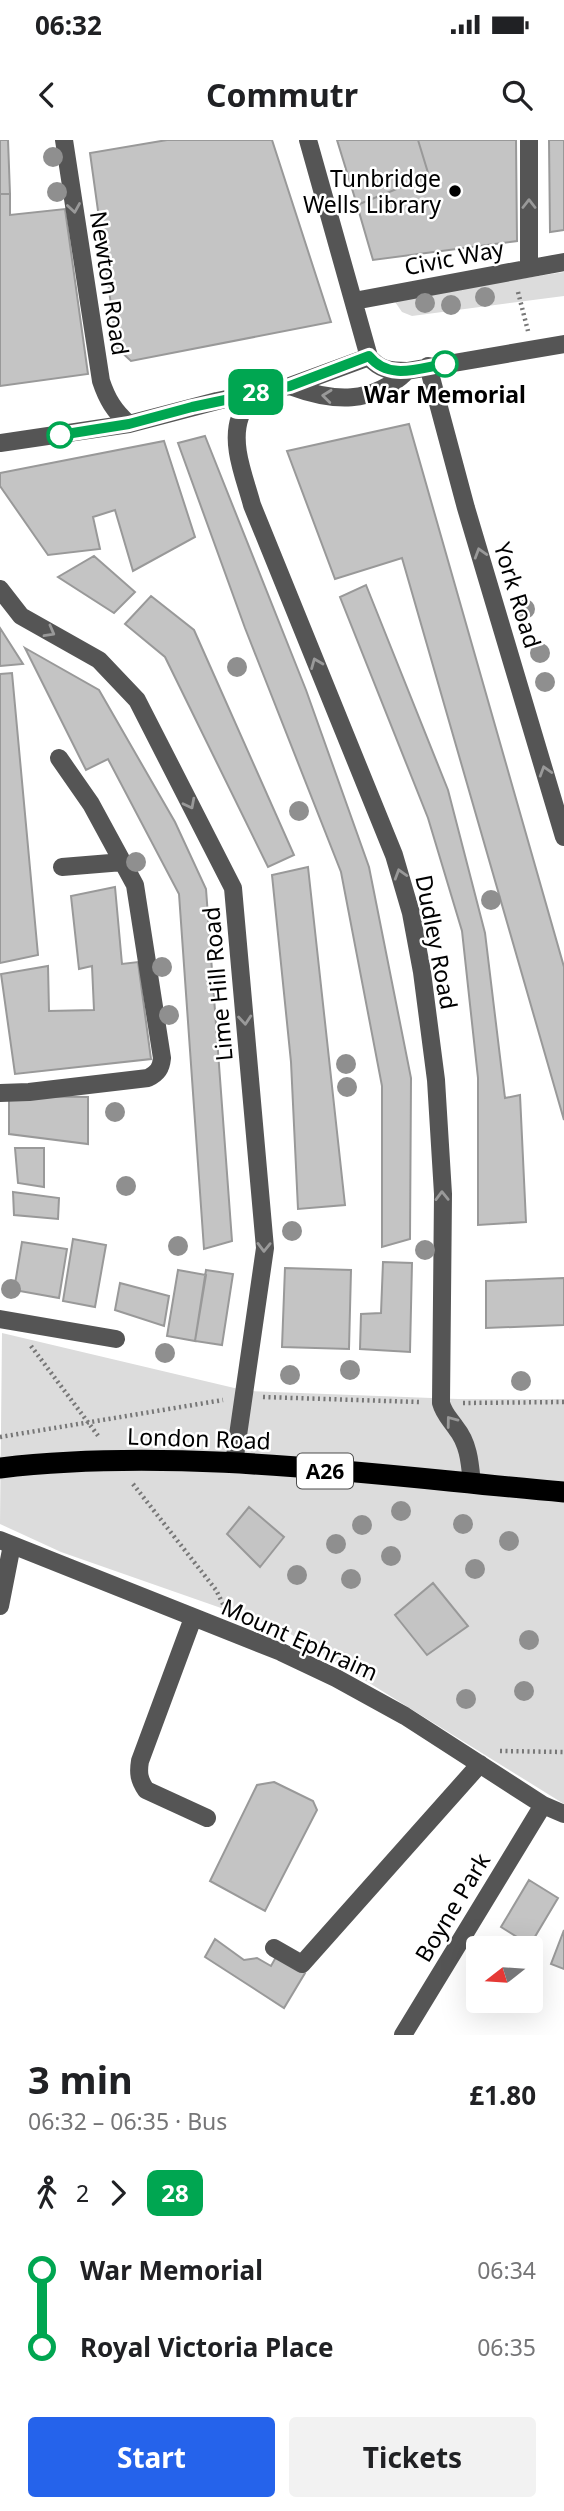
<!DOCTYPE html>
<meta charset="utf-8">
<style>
:root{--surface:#fff;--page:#f2f2f2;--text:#202124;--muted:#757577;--accent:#2563eb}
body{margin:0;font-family:"Noto Sans",sans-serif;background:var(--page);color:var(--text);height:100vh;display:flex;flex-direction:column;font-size:26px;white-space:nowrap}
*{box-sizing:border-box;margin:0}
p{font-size:23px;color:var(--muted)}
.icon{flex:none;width:38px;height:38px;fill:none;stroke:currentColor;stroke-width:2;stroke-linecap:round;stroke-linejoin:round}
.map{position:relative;height:1895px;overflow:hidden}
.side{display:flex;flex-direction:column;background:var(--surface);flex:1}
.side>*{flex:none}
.badge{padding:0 14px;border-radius:10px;font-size:24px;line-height:46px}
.needle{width:46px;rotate:253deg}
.fabs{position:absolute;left:466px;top:1796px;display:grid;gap:14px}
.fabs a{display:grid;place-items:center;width:77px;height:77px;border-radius:7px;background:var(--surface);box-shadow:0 7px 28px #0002;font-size:35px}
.map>.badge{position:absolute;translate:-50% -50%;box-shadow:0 0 0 4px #fff}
.legs{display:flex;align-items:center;gap:10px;height:77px;padding:0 28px;font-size:23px}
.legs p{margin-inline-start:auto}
.head{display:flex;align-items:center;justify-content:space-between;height:119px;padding:0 28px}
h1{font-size:38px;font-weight:700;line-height:52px}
.action{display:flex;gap:14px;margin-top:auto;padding:14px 28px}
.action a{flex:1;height:80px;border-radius:7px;background:var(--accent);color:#fff;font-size:28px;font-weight:700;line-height:80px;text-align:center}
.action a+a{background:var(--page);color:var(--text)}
ul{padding:0 28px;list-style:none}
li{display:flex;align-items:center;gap:24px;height:77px;font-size:26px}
li i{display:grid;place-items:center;width:10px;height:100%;margin:0 9px;background:currentColor}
li i::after{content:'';width:18px;height:18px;margin:-9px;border:5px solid;border-radius:50%;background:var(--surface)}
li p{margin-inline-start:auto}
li:first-child i{background:linear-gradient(#0000 50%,currentColor 0)}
li:last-child i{background:linear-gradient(currentColor 50%,#0000 0)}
.status{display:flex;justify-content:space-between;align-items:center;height:49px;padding:0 35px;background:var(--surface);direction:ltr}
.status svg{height:19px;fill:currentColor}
header{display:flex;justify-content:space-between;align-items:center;height:91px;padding:0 28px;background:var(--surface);font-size:32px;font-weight:700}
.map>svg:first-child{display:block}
.green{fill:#dcdcdc}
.building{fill:#c4c4c4;stroke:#999;stroke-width:2}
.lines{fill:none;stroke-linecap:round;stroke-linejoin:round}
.highway-casing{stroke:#dbdbdb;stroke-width:23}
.path{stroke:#777;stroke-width:4.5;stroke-dasharray:2 3.5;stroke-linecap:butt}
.minor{stroke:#555;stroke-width:18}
.highway{stroke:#000;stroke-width:21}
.tree{fill:#8f8f8f}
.oneway{stroke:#999}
.line-1-casing{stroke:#fff;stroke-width:16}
.line-1{stroke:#00a651;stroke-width:10}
.poi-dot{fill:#000;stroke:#fff;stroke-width:2.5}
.stop-1-dot{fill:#fff;stroke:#00a651;stroke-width:3.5}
.labels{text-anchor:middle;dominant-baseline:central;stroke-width:5;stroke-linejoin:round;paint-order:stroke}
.shield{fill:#fff;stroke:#4c4c4c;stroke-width:2}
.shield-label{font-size:21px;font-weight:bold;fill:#000}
.poi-label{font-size:23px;fill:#000;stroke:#fff;text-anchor:end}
.street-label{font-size:23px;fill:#000;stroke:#fff}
.stop-label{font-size:23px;font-weight:bold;fill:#000;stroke:#fff}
</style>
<div class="status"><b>06:32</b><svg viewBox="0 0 49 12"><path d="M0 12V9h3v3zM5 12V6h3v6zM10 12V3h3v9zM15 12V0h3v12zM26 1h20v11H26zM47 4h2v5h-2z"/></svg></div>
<header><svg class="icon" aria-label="back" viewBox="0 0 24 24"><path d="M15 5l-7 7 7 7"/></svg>Commutr<svg class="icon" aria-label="search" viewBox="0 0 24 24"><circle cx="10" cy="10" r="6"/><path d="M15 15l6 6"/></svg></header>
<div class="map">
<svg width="564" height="1895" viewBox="0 0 564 1895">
<rect width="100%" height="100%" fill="#fff"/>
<path class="green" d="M564,132v24l-152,20 -10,-4 -9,-13z
M2,1193l245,58 211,8h106v405l-280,-174 -223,-78 -61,-28z"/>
<path class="building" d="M0,0h8l2,54h-10z
M272,0l59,182 -200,39 -14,-13 -27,-195 77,-13z
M337,0h81l11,36 -72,29z
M418,0h98l1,101 -144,19 -16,-55 72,-29z
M549,0h15v90l-14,2z
M0,54h10v21l55,-6 23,165 -88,12z
M409,284l155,543v153l-162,-562 -67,21 -48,-128z
M205,296l101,254 63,177 42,211 -1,161 -28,8v-161l-41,-214 -96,-244 -67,-185z
M164,301l31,96 -62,34 -18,-61 -22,7 7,32 -52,6 -48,-69v-13z
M94,416l41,36 -21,21 -56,-36z
M366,445l82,205 37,143 20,165 15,-3 6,127 -48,3v-147l-16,-147 -34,-113 -88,-221z
M151,456l43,34 100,225 -26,12 -103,-210 -40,-33z
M0,488l23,36 -23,2z
M25,508l74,42 76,132 31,67 26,352 -28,8 -25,-355 -71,-135 -22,11z
M12,533l26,282 -38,8v-289z
M308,727l37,338 -47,4 -7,-147 -19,-187z
M115,747l7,77 16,-2 13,97 -136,15 -14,-100 47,-8 1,45 45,-1 -2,-44 -13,3 -8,-73z
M9,956l79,1v47l-79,-10z
M15,1008h29v39l-26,-4z
M13,1052l46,6 -1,21 -44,-4z
M73,1099l33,6 -11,62 -32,-6z
M22,1102l45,7 -8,49 -45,-8z
M383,1122l29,1 -2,89 -50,-3 1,-35 20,-1z
M285,1128l66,2 -2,79 -67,-2z
M178,1130l28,5 -11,66 -28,-5z
M206,1130l27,4 -11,71 -27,-4z
M564,1138v47l-78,3v-47z
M120,1143l49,13 -5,30 -49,-16z
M249,1367l35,30 -24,30 -33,-33z
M433,1443l35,43 -41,29 -32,-40z
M274,1642l39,19 4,9 -52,101 -55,-30 47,-96z
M529,1740l29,18 -28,47 -29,-18z
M564,1790v39l-13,-5z
M215,1799l29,21 13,-2 14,8 5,-9 29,16 -21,35 -79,-51z"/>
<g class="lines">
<defs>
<path id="highway" d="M0,1328c183,-22 380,8 564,24"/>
</defs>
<use href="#highway" class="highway-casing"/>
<path class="path" d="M518,152l10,39
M31,1206l68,91
M263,1257l156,5
M463,1263l101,-1
M0,1297l223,-37
M133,1344l83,106 8,16
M500,1611l64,1"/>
<path class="minor" d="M64,0l37,241c6,18 13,30 28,43
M308,0l61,217c11,13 21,14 38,14l157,-27
M529,0v127
M354,161l210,-39
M428,226l38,142 98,329
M290,246c43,16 82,19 117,-15
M254,253c-4,7 -11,15 -14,24 -10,28 5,61 12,88l142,350 17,58 11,59 14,108 7,114 -2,209c3,11 9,16 15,25 13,16 14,36 16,56
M0,303l129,-19 88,-23 73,-15 79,-29
M0,449l21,27 78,44 38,40 96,188 32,360 -31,215
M62,727l61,-5
M0,953l29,-1 119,-14c10,-5 13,-10 14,-20l-27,-173 -44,-81 -32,-46
M0,1179l116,20
M0,1400l281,112 55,26 69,38 138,89 21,9
M0,1466l12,-61
M193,1478l-53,143c-2,12 -1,19 6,29l61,28
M274,1808l28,16 178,-200
M403,1895l140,-230"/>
<use href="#highway" class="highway"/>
</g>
<g class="tree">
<circle cx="53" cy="17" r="10"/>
<circle cx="57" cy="52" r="10"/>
<circle cx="485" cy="157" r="10"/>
<circle cx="425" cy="163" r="10"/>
<circle cx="451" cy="165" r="10"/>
<circle cx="525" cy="469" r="10"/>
<circle cx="540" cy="513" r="10"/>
<circle cx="237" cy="527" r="10"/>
<circle cx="545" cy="542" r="10"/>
<circle cx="299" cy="671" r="10"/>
<circle cx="136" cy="722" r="10"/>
<circle cx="491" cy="760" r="10"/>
<circle cx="162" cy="827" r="10"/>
<circle cx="169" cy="875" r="10"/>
<circle cx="346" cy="924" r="10"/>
<circle cx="347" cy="947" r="10"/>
<circle cx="115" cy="972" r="10"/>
<circle cx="126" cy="1046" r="10"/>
<circle cx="292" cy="1091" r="10"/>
<circle cx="178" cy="1106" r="10"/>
<circle cx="425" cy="1110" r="10"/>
<circle cx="11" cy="1149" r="10"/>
<circle cx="165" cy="1213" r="10"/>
<circle cx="350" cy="1230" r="10"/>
<circle cx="290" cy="1235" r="10"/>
<circle cx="521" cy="1241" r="10"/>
<circle cx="401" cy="1371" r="10"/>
<circle cx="463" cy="1384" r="10"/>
<circle cx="362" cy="1385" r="10"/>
<circle cx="509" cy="1401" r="10"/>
<circle cx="336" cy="1404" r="10"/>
<circle cx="391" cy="1416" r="10"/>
<circle cx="475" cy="1429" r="10"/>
<circle cx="297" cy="1435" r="10"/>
<circle cx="351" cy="1439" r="10"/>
<circle cx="529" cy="1500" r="10"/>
<circle cx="524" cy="1551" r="10"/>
<circle cx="466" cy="1559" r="10"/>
</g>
<defs><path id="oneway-chevron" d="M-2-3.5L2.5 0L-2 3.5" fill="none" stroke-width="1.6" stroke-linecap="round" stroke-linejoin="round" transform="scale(1.75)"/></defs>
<g class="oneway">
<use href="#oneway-chevron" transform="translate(529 64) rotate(-90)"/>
<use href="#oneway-chevron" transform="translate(74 68) rotate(81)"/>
<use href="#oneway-chevron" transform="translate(327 256) rotate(-174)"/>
<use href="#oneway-chevron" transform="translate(480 413) rotate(-107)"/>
<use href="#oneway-chevron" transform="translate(50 492) rotate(29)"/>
<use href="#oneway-chevron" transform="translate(316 523) rotate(-112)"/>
<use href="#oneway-chevron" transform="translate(545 631) rotate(-107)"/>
<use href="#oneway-chevron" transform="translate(190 664) rotate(63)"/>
<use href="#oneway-chevron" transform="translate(400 734) rotate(-107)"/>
<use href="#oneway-chevron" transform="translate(245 880) rotate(85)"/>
<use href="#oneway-chevron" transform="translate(442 1056) rotate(-91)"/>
<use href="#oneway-chevron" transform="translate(264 1107) rotate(91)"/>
<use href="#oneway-chevron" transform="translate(451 1281) rotate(-127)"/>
</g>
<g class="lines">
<defs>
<path id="line-1" d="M60,295l69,-11 63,-17 98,-21 79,-30c20,25 50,12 76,8"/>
</defs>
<use href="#line-1" class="line-1-casing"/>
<use href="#line-1" class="line-1"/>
</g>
<circle class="poi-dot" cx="455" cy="51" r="7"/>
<g class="stop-1-dot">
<circle cx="445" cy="224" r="12"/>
<circle cx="60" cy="295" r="12"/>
</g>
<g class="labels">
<rect class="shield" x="297" y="1313.5" width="56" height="35" rx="5"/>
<g class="shield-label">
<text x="325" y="1331">A26</text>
</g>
<g class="poi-label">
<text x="441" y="38">Tunbridge<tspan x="441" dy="26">Wells Library</tspan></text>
</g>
<g class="street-label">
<text transform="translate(454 117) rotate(-11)">Civic Way</text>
<text transform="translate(110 143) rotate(81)">Newton Road</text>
<text transform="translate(518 455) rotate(73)">York Road</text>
<text transform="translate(437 802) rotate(79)">Dudley Road</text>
<text transform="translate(217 844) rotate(-95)">Lime Hill Road</text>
<text transform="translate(199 1298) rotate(2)">London Road</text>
<text transform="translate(300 1499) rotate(24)">Mount Ephraim</text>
<text transform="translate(452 1767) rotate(-59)">Boyne Park</text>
</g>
<g class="stop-label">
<text x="445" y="254">War Memorial</text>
</g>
</g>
</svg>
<div class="fabs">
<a><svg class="needle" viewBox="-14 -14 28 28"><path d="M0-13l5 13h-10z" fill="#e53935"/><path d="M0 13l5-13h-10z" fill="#757577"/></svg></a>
</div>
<b class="badge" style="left:256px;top:252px;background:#00a651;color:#fff">28</b>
</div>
<section class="side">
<div class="head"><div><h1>3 min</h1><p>06:32 – 06:35 · Bus</p></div><b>£1.80</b></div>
<div class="legs"><svg class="icon" aria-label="walk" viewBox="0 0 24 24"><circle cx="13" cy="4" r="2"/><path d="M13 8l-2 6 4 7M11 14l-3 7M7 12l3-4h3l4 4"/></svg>2<svg class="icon" aria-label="forward" viewBox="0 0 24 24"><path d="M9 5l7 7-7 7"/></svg><b class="badge" style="background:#00a651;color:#fff">28</b></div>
<ul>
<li><i style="color:#00a651"></i><b>War Memorial</b><p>06:34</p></li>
<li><i style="color:#00a651"></i><b>Royal Victoria Place</b><p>06:35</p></li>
</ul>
<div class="action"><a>Start</a><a>Tickets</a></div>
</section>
